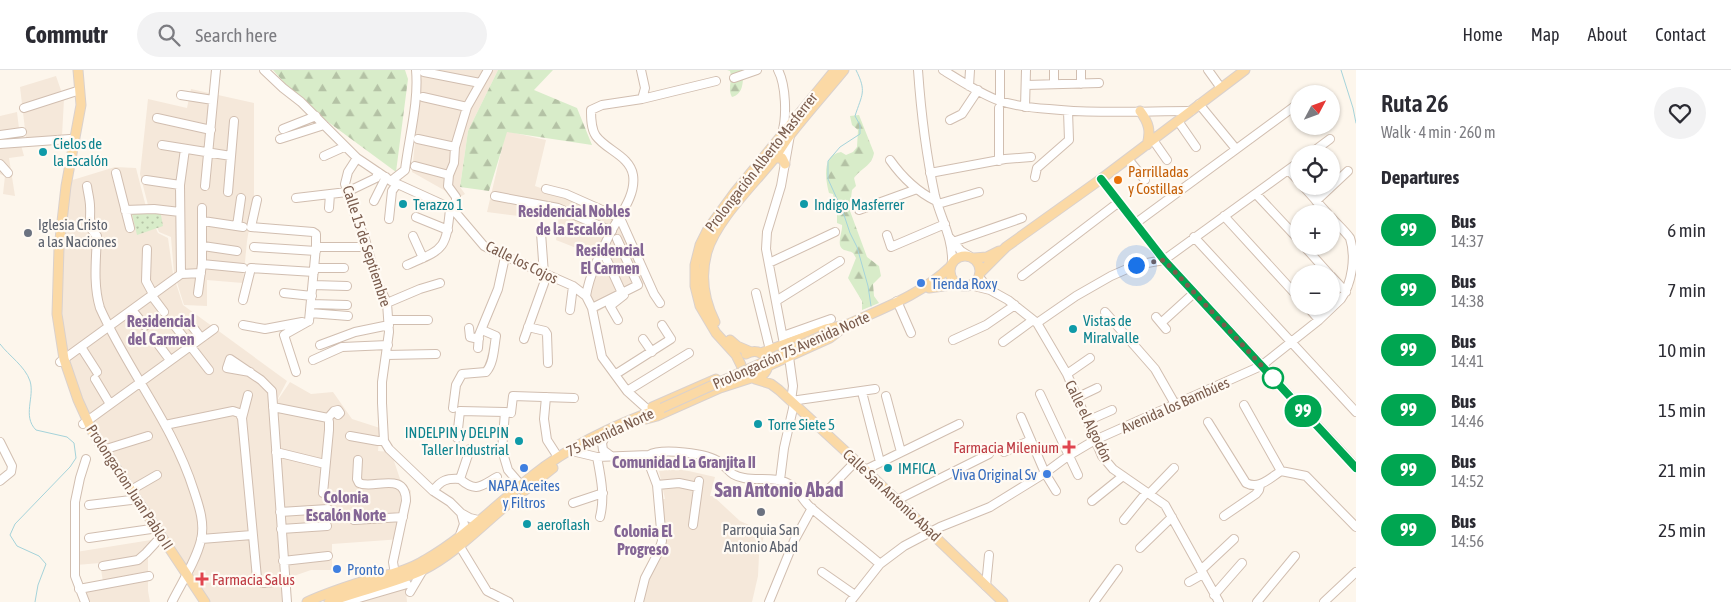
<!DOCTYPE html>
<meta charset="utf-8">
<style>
:root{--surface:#fff;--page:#f2f2f3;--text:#2b2b33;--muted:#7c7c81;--line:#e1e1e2}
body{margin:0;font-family:"Asap Condensed",sans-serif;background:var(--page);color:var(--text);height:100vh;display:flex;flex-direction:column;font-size:19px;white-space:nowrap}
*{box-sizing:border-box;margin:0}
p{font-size:16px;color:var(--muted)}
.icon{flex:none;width:28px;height:28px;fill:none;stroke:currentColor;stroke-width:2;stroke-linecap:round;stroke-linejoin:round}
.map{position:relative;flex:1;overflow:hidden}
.sheet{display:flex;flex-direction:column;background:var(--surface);width:375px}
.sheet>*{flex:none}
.badge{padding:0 10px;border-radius:16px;font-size:18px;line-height:32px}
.needle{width:32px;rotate:49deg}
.fabs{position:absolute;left:1290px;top:15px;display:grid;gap:10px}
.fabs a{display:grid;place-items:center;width:50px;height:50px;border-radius:50%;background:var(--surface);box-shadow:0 1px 4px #0004;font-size:25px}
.you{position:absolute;width:25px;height:25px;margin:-12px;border:4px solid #fff;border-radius:50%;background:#1a73e8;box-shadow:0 0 0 8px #1a73e833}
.map>.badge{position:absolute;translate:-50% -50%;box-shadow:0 0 0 2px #fff}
h2{padding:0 25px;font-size:19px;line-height:45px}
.round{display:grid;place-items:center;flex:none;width:52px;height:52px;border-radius:26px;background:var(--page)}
.summary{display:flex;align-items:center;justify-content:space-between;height:85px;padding:0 25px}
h1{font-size:24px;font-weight:600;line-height:38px}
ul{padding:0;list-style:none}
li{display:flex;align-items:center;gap:15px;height:60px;padding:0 25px}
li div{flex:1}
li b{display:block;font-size:19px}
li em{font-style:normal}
li .badge{min-width:55px;font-weight:700;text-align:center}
header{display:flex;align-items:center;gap:30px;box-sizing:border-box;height:70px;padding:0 25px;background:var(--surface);border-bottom:1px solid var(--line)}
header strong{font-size:24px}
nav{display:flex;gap:28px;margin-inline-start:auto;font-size:18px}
.search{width:350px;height:45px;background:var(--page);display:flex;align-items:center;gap:12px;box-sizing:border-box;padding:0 18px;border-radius:28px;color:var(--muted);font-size:19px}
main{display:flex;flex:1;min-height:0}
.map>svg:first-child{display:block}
.residential{fill:#f5e8da}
.grass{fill:url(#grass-dots)}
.forest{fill:url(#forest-firs)}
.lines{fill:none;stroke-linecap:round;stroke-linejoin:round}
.stream{stroke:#a5d3da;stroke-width:1}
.minor-casing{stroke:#d1beb0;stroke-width:10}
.major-casing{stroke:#dad1cd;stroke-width:11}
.minor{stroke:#fff;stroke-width:8}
.major{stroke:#fbd9a5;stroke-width:9}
.major-bridge-casing{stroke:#dad1cd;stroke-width:11;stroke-linecap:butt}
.major-bridge{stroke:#fbd9a5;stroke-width:9}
.line-casing{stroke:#fff;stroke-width:11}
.line{stroke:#00a651;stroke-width:8}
.walk{stroke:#7a5c4d;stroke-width:5;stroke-dasharray:0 9}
.culture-dot{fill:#0f9aa8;stroke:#fffaf3;stroke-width:2}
.food-dot{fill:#e8710a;stroke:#fffaf3;stroke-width:2}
.worship-dot{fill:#6b7280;stroke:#fffaf3;stroke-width:2}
.shop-dot{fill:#3f7fe0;stroke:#fffaf3;stroke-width:2}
.stop-dot{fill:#fff;stroke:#00a651;stroke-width:2.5}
.health-dot{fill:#e0444e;stroke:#fffaf3;stroke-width:2}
.labels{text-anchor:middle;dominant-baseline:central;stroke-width:4.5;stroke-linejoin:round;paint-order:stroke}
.culture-label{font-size:15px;fill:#0d838f;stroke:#fffaf3;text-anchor:start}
.street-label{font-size:15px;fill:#7a5c4d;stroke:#fffaf3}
.food-label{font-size:15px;fill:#c56008;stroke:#fffaf3;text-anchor:start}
.worship-label{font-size:15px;fill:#5b616d;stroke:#fffaf3;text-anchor:start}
.shop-label{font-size:15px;fill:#366cbe;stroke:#fffaf3;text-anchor:start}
.health-label{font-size:15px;fill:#be3a42;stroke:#fffaf3;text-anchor:end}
.neighbourhood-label{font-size:16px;font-weight:bold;fill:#846695;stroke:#fffaf3}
.district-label{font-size:20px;font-weight:bold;fill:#846695;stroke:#fffaf3}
</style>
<header>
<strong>Commutr</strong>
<div class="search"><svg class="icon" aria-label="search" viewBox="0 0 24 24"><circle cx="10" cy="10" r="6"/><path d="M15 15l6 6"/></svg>Search here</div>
<nav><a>Home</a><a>Map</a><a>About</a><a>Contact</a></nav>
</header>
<main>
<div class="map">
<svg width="1356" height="532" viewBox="0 0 1356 532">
<defs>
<pattern id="grass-dots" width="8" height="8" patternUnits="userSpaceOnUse" patternTransform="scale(1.25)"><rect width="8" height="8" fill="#d8ecc9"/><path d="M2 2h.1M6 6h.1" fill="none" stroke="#b4c2a5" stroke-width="1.8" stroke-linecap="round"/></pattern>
<pattern id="forest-firs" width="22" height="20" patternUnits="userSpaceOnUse" patternTransform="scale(1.25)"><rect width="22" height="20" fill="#d8ecc9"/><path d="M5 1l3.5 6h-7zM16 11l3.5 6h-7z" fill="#b4c2a5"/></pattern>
</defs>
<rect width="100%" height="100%" fill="#fdf6ec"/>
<path class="residential" d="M422,0h76l-30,61 -8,56 5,7 -7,4 -46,-26z
M56,6l8,23 -2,37 -36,2 -6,-51z
M191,19l63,14v96l-7,42 -4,42 -36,-3v26l-23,-1 -10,-32 -3,-36 -12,-5 -11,-27 -8,-31 8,-75 39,9z
M17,42l4,33 3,11 -15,2 6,38 -12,-2 2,-18 -5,-2v-58z
M506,61l40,9 -11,46 85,30 27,66 -53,32 -8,-20 13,-37 -43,-17 3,-25 -40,1 -32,-4z
M115,97l21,1 10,39 12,26 10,5 5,36 10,31 104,76 -12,23 15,-22 21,12 22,-2 19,27 28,9 -2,23 13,1 9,27 11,12 -9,48 -70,5v26h-21l-26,9 2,23h-83l-117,-181 -24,-76 -2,-97 5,-66z
M680,399l35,8 -5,19h3l27,25 25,11 -6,23 -1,21 -6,26h-108l4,-24 14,-24 3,-10 -5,-45h5l-6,-28z
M151,470l5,6 -8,9v36l2,11h-62l-5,-16 20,-4 -3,-19 -24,2v-13z
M402,511l4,9 1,12h-71z"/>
<path class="grass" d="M160,140l3,16 -26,9 -5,-21z"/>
<path class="forest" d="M273,0h132l3,9 -12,93 -95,-70z
M498,0h55l-19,20 43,18 15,37 -85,-13 -18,59 -29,-4 8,-56z
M727,0h16c0,11 1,24 -11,27 -5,-8 1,-17 -2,-26z
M859,45l15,38c-2,13 -14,16 -20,25l2,8 -4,4 -1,8 3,8 -4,5 17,46 12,9 2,10 -8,8 1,12 5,7 -17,7v-9l-14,-23 8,-20 -3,-5c-3,-2 -6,-2 -9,-3 -9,-4 -1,-18 -2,-25l-5,-2v-12l-4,-17 -4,-1c-4,-15 -7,-38 12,-41l5,3 7,-3 4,-5 1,-17 -6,-5 -2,-9z"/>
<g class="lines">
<path class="stream" d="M856,0c11,22 6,24 -1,46l5,9v9l-20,13 -12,14v18l15,33 7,21 7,14 11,39 3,20
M1341,0l12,38 3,15
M0,274c9,12 25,22 30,37 5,16 -8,35 6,49l31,7 7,6 2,15 -6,9 -55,57 -5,11 7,11 22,10 7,8 -8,21 -3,17"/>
<defs>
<path id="minor" d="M264,0l19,18 18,14 56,56 34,23 55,25 10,7 28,33 12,6 77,34 13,10 6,12 10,49 25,34 20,18
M778,0c8,15 9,47 4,63
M918,0c3,43 8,84 17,126 6,23 18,42 17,67
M943,0c18,11 37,24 57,31 16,5 33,7 49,8 47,5 95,2 142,2
M1000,0v31
M1208,0l13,18
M424,2l56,11
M734,8l23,-8
M1054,14v-14
M1081,14v-14
M1026,15l73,-2
M969,16l1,-16
M181,25l32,5
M423,27l44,10
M642,29l74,-18
M1199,34l37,45
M1025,37l1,-37
M24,38l53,-17
M157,48l54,12
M950,50l12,-6 16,-24
M1178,51l18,26
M283,59l33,-13
M0,65l22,-3
M280,69l44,-14
M418,69l37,8
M1153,70l14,20
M0,74l70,-5
M162,75l69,11
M1310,84l20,-15
M324,86l20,-9
M357,88l-9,14 -3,12 10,31 10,24 12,43 10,21 2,29 -7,50v21l2,38 5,8 44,42 17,11 11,11 9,5 8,2
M1128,89l17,21
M890,90c12,17 28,32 46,41
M999,91v-53
M0,94l8,9
M415,96l34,9
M1288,100l11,11
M116,103l14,55
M930,103l75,-14 26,-2
M1035,107l2,-9 32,-28 -1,-29
M1101,109l63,81 192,207
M146,110l34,5
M391,111l14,-11c4,-33 14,-68 11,-100
M87,116c1,7 3,14 3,20 1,13 -3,21 7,30 -1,24 -4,49 3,72 28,63 73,116 94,183 5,15 11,32 7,49 -5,21 -19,42 -29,62
M205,116l11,-116
M1303,116l25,28
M546,119l20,5 54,24 34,76 6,9
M351,120l25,-12 2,-6
M228,122l6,-71
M1256,124l43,46
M495,126l63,12 54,23
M296,128l51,-6
M257,130l-6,27 62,5 3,2v13
M374,131l12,-24
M1316,131l32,-30
M938,134l41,-12
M329,138l1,-14
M125,140l29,-1 26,3
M859,140l58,-21
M456,143v-16l-8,-11 1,-11 5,-12 1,-16 12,-40 21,-37
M1224,146l75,82
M416,147l32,13
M389,149l3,-28 5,-7
M203,151l40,6
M1136,153l163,-120
M237,156l4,-28
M541,163l3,41
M887,165l4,12 54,-23
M413,166l10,22
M1194,167l162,175
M950,168l11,13 8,5
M617,169l21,46 -16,8
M953,172l69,-24
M203,176l34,5
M1304,176l25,28
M254,177l62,4
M147,179l-1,32 7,13
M769,193l66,-31
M202,194l41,4
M407,195c36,-16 39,-14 43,-56
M314,198h30
M181,204l-1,-89 5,-36
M181,204l20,-1
M1022,206l97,-74
M1331,206l15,16
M979,207l11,13
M313,215l34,1
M970,215l20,5 18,10 29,23 30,51 35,82 11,13 52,36 54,97
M198,223l4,-29v-56
M284,223l28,3
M756,223l14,57
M152,226l12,16
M586,226c4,-24 16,-46 27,-68 9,-16 23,-34 20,-53 -3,-19 -27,-25 -37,-39 -5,-7 -5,-18 -5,-26l11,-5 40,-6 3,-11 -4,-18
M243,230l8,-32 63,4
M776,231l64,-40
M897,231l14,32
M387,233l33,-14 20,-6
M311,234l36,1
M1307,236l12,14
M592,238l30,-15 -17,-37
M132,240l13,16
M570,240l3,-24
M1105,242l50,57 20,35
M310,243l38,3
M1156,247l10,12
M389,250h39
M618,250l-8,-14 14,-11
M171,251l38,49
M309,251l7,-74h52
M1037,253l39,-27 35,-20 25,-11 28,-5 135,-98
M1161,253l33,-30
M243,255l22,4 37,-7
M192,256l9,12
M528,257l17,4 2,3 1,29
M469,258l1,9 9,2
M783,266l48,-17
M524,269l23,-64
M643,269l9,13
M155,270l15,20
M953,270l33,-15 29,-20
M1003,272l30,-22
M784,274l-18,-95 1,-17 14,-46 9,-51
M320,275l35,-13 34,-7
M81,277l16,25
M478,278l1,-13 19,-46 7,-32
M386,285l50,-1
M789,287l4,29 -2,15 84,-12
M313,290l29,-13 46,-2
M60,292l121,-88
M250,302l-23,-4 3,-9 31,21 11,11 15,211
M296,302l-12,-37 25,-14
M616,304l55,-35 -9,-14
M1067,304l23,-16
M95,309l15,25
M627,321l62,-38
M1040,324l38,81
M863,326l17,66
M886,326l15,56
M546,327l-2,22 3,21 11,17
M1076,328l21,-10
M1244,335l37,66
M273,337l55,11
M453,338l3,-23 6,-11 24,-2c8,-9 8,-25 10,-36l-14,-6
M1021,347l24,56 11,18
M242,348l6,-23
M328,348l6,-7 4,-1 2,3 -2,2
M1087,351l25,-11
M1208,352l38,61c13,7 24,-5 35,-12l25,5 50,51
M83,354l131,-95
M165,355l68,-14 6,2 3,5 15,160 2,4 5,1 20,-2
M350,366l28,5h6
M457,368l3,-27 45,1
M604,369l-2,4 1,7 8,6
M0,372l12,24 -1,6 -11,9
M103,380l45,-14
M276,382l49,12
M576,382l21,5 52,-2c12,-7 59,-2 70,7 11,7 9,13 25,16 14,3 32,-2 45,6 9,5 13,15 20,22 23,20 48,38 71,58
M1004,382l27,-12
M597,387c4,21 8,40 3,60
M358,390l-1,19 2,4c14,7 47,-13 47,18l-13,61 2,12
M865,400l94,-46
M460,409l10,-30
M780,410l4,-32 10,-44
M521,415l-13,-15 -6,-20 3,-38 6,1 2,-17 61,2
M657,415l22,-2 19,4
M131,420l26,-15
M828,420l28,-29
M433,421c8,-11 14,-13 27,-12 16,14 21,7 37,-2
M323,423l6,-63v-8l-1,-4
M1149,424l25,-26
M897,430l92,-46
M1092,431l31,-25
M573,433l30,-10
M89,435l42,-5
M280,442l48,-3
M1224,446l32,-22 3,-4 1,-5
M354,450l49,-3
M1124,450l22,-27
M693,455l6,-44
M281,459l46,-3
M460,465l4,-11 -3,-11
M89,468l62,-9
M201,469l51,-4
M459,475l28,46 22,11
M1140,478l32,-31
M283,491l45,-5
M103,496l35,-6 8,-7 12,-13
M1201,500l33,-31
M822,502l33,23
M1189,512l14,-8
M986,516l3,-31
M79,519l70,-13
M410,522l13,-22
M1214,525l28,-32
M85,532l-10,-26v-74l5,-24 6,-19
M345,532l62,-18
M639,532l6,-24 13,-25 4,-12 -5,-56 -6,-16 -2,-14
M769,532l25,-61 18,-33
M850,532l30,-38 24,-18 36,-19 50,-20 55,-34 23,-17 27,-16 166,-74 58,-46 22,-21c11,-16 15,-42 9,-61 -5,-7 -13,-14 -19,-21
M1094,532l24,-33
M1257,532l38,-46
M1324,532l32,-30"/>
<path id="major" d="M78,0l3,35 -15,81 -7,62 -2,66 7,45 14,41 15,33 112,169
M1140,41c9,12 11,20 7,34
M775,88h7l3,6
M950 201a15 15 0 1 1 30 0a15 15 0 1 1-30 0Z
M974,188l13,-1 12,-6
M980,203l26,-26 95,-68 144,-109
M929,218l29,-4
M715,252c-11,-22 -15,-45 -8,-70 9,-31 45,-66 66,-92 6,-8 11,-17 17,-25 17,-22 36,-43 54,-65
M844,256c37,-17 77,-31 106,-59
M730,270l7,6 14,6
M761,283l65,-24 20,-4
M746,284c11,-6 21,0 22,12
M741,295l-5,-10 -20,-22 -16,-27 -5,-20v-21l5,-20 8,-16 27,-37 100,-122
M741,295c4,17 23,17 27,1l62,-28 18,-14
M755,309l16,5 8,6 77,71 147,141
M652,337l64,-28
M646,349l11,-3 63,-28 31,-10
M524,421l29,-23
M307,532c19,-9 38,-15 57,-21 21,-6 42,-9 61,-21 39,-22 72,-56 107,-84 39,-31 84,-52 130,-68
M329,532c31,-12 64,-18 94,-32 32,-16 58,-44 85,-66"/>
</defs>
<use href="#minor" class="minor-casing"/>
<use href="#major" class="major-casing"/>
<use href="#minor" class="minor"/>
<use href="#major" class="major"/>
<defs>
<path id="major-bridge" d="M662,338l166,-75"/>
</defs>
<use href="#major-bridge" class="major-bridge-casing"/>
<use href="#major-bridge" class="major-bridge"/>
</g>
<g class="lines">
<defs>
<path id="line" d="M1101,109l63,81 192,208"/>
</defs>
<use href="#line" class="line-casing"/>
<use href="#line" class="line"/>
<path class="walk" d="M1136,195l28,-5 111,120 -2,-2"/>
</g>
<g class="culture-dot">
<circle cx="43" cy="82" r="5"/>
<circle cx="403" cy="134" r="5"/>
<circle cx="804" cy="134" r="5"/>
<circle cx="1073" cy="259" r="5"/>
<circle cx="758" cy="354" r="5"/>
<circle cx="519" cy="371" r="5"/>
<circle cx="888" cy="398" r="5"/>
<circle cx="527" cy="454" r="5"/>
</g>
<circle class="food-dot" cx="1118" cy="110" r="5"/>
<g class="worship-dot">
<circle cx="28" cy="163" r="5"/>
<circle cx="761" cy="442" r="5"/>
</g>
<g class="shop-dot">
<circle cx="921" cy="213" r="5"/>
<circle cx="524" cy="398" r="5"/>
<circle cx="1047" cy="404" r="5"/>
<circle cx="337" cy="499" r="5"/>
</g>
<circle class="stop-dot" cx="1273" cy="308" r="10"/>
<g class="health-dot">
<path d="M1066.5 369.5h5v5h5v5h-5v5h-5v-5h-5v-5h5z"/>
<path d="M199.5 501.5h5v5h5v5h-5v5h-5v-5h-5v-5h5z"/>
</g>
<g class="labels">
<g class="culture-label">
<text x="53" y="73">Cielos de<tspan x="53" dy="17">la Escalón</tspan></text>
<text x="413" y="134">Terazzo 1</text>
<text x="814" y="134">Indigo Masferrer</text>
<text x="1083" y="250">Vistas de<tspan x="1083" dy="17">Miralvalle</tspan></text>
<text x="768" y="354">Torre Siete 5</text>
<text x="509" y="362" text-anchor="end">INDELPIN y DELPIN<tspan x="509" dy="17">Taller Industrial</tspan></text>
<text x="898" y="398">IMFICA</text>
<text x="537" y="454">aeroflash</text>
</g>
<g class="street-label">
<text transform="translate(761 92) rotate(-52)">Prolongación Alberto Masferrer</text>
<text transform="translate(367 176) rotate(72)">Calle 15 de Septiembre</text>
<text transform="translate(522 192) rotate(26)">Calle los Cojos</text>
<text transform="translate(791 280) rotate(-24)">Prolongación 75 Avenida Norte</text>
<text transform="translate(1175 335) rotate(-24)">Avenida los Bambúes</text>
<text transform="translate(1089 351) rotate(64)">Calle el Algodón</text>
<text transform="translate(610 362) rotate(-25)">75 Avenida Norte</text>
<text transform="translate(130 417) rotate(57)">Prolongacion Juan Pablo II</text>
<text transform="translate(892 425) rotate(43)">Calle San Antonio Abad</text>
</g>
<g class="food-label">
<text x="1128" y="101">Parrilladas<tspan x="1128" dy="17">y Costillas</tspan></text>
</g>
<g class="worship-label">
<text x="38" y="154">Iglesia Cristo<tspan x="38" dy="17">a las Naciones</tspan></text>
<text x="761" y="459" text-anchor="middle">Parroquia San<tspan x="761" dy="17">Antonio Abad</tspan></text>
</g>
<g class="shop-label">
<text x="931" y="213">Tienda Roxy</text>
<text x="1037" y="404" text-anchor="end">Viva Original Sv</text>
<text x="524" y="415" text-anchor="middle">NAPA Aceites<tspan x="524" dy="17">y Filtros</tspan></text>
<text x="347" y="499">Pronto</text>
</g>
<g class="health-label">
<text x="1059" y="377">Farmacia Milenium</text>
<text x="212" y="509" text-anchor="start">Farmacia Salus</text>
</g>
<g class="neighbourhood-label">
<text x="574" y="141">Residencial Nobles<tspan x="574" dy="18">de la Escalón</tspan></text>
<text x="610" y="180">Residencial<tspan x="610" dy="18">El Carmen</tspan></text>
<text x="161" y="251">Residencial<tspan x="161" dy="18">del Carmen</tspan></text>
<text x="684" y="392">Comunidad La Granjita II</text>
<text x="346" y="427">Colonia<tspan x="346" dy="18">Escalón Norte</tspan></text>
<text x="643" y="461">Colonia El<tspan x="643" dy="18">Progreso</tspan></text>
</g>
<g class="district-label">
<text x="779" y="419">San Antonio Abad</text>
</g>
</g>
</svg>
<div class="fabs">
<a><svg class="needle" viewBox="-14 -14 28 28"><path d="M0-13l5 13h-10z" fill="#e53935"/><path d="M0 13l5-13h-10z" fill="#7c7c81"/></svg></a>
<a><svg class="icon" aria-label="locate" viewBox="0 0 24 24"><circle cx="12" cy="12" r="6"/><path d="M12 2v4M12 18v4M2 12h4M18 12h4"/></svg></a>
<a>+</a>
<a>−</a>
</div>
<div class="you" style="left:1136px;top:195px"></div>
<b class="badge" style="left:1303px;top:341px;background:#00a651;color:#fff">99</b>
</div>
<section class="sheet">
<div class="summary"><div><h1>Ruta 26</h1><p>Walk · 4 min · 260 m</p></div><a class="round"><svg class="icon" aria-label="heart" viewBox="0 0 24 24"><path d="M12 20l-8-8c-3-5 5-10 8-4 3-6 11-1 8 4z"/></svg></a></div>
<h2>Departures</h2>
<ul>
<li><span class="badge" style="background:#00a651;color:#fff">99</span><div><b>Bus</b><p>14:37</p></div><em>6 min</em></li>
<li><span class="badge" style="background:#00a651;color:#fff">99</span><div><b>Bus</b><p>14:38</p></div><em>7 min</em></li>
<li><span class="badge" style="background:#00a651;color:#fff">99</span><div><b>Bus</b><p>14:41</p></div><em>10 min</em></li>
<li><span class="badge" style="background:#00a651;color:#fff">99</span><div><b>Bus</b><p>14:46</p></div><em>15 min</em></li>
<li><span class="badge" style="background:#00a651;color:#fff">99</span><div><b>Bus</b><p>14:52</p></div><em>21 min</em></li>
<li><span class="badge" style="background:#00a651;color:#fff">99</span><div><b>Bus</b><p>14:56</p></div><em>25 min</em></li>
</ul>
</section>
</main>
